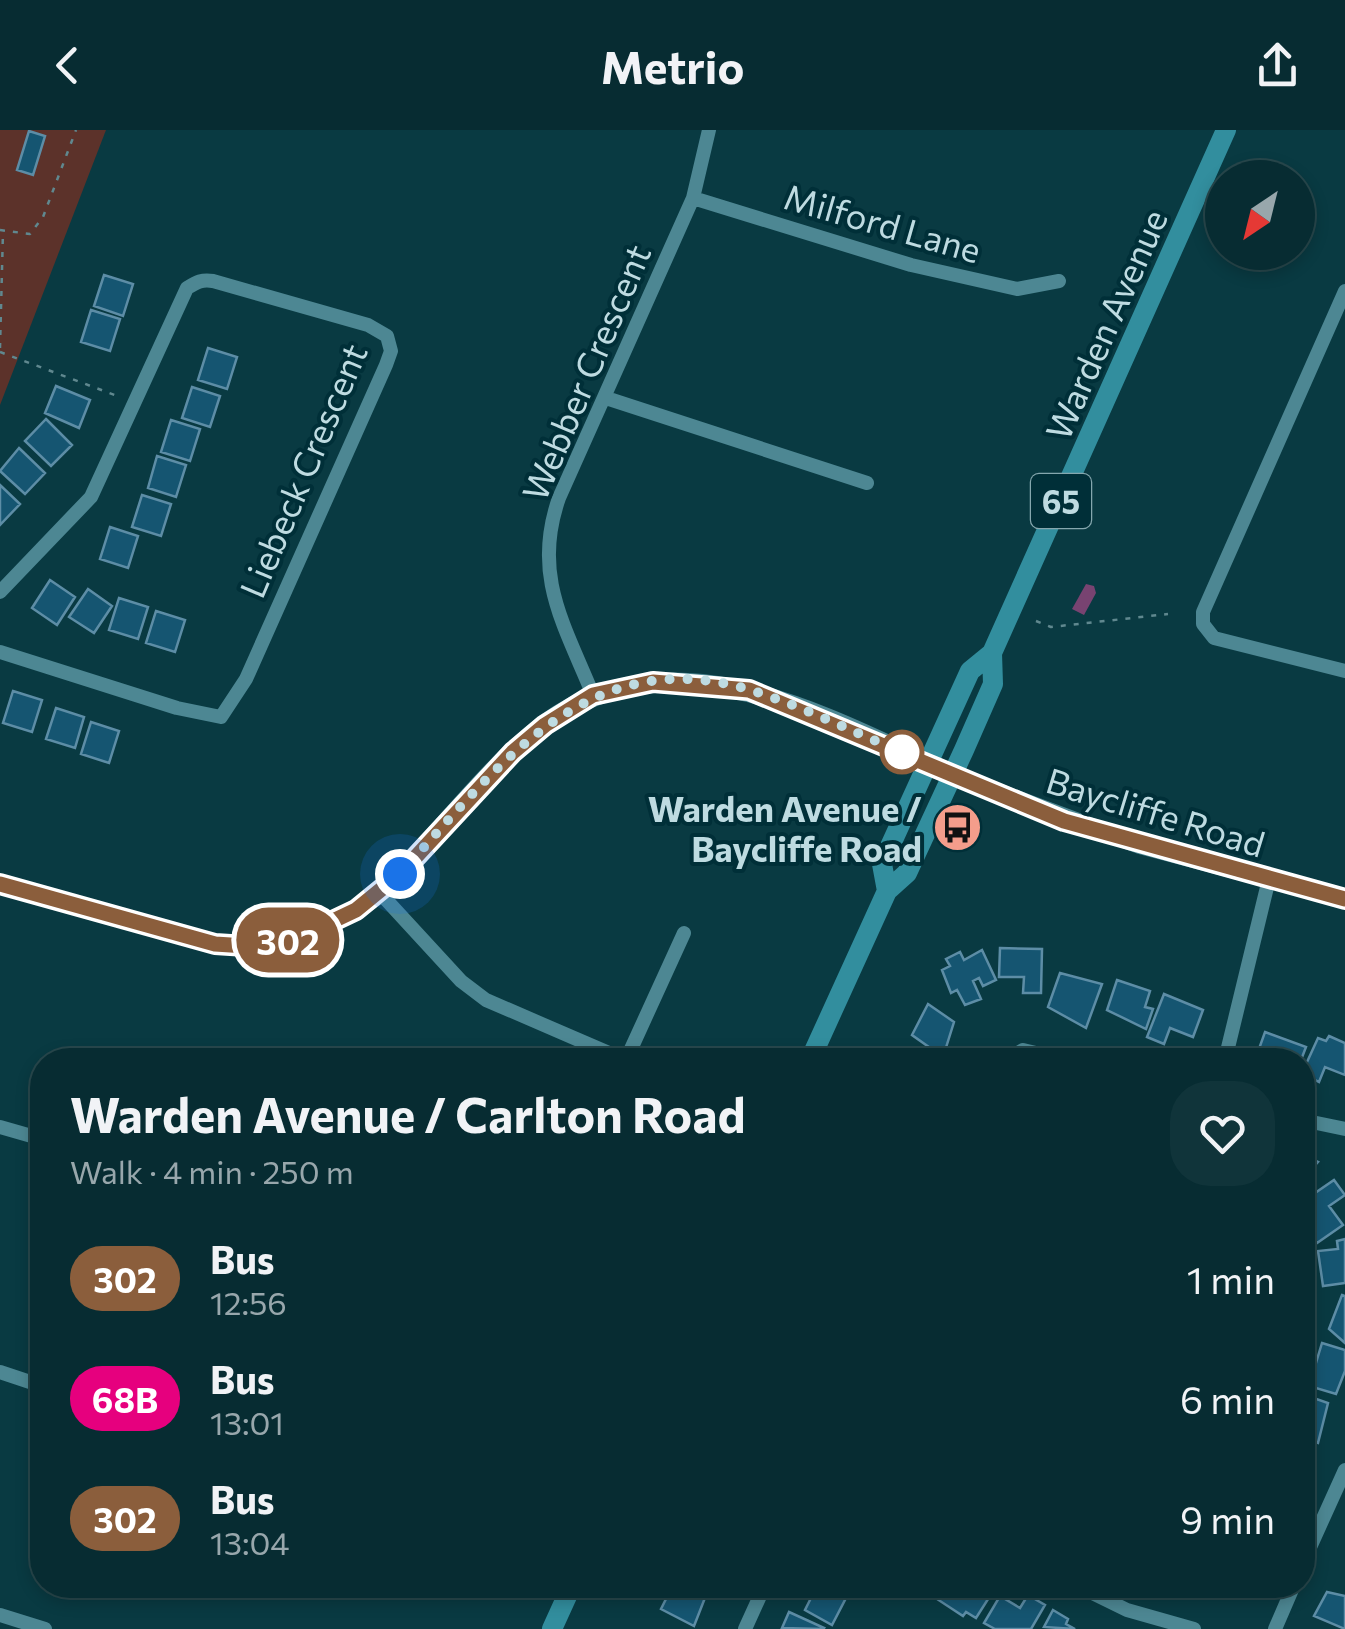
<!DOCTYPE html>
<meta charset="utf-8">
<style>
:root{--surface:#072c32;--page:#10343a;--text:#f1f3f6;--muted:#98a7ac;--line:#28484d}
body{margin:0;font-family:Commissioner,sans-serif;background:var(--page);color:var(--text);height:100vh;display:flex;flex-direction:column;font-size:38px;white-space:nowrap}
*{box-sizing:border-box;margin:0}
p{font-size:32px;color:var(--muted)}
.icon{flex:none;width:55px;height:55px;fill:none;stroke:currentColor;stroke-width:2;stroke-linecap:round;stroke-linejoin:round}
.map{position:relative;flex:1;overflow:hidden}
.panel{position:absolute;left:30px;top:918px;width:1285px;height:550px;display:flex;flex-direction:column;background:var(--surface);border-radius:40px;box-shadow:0 5px 15px #0003,0 0 0 2px var(--line)}
.panel>*{flex:none}
.badge{padding:0 20px;border-radius:32px;font-size:35px;line-height:65px}
.needle{width:65px;rotate:215deg}
.buttons{position:absolute;left:1205px;top:30px;display:grid;gap:20px}
.buttons a{display:grid;place-items:center;width:110px;height:110px;border-radius:50%;background:var(--surface);box-shadow:0 5px 15px #0003,0 0 0 2px var(--line);font-size:50px}
.you{position:absolute;width:50px;height:50px;margin:-25px;border:8px solid #fff;border-radius:50%;background:#1a73e8;box-shadow:0 0 0 15px #1a73e833}
.map>.badge{position:absolute;translate:-50% -50%;box-shadow:0 0 0 5px #fff}
.round{display:grid;place-items:center;flex:none;width:105px;height:105px;border-radius:40px;background:var(--page)}
.headline{display:flex;align-items:center;justify-content:space-between;height:170px;padding:0 40px}
h1{font-size:48px;font-weight:700;line-height:75px}
ul{padding:0;list-style:none}
li{display:flex;align-items:center;gap:30px;height:120px;padding:0 40px}
li div{flex:1}
li b{display:block;font-size:38px}
li em{font-style:normal}
li .badge{min-width:110px;font-weight:700;text-align:center}
header{display:flex;justify-content:space-between;align-items:center;height:130px;padding:0 40px;background:var(--surface);font-size:45px;font-weight:700}
.map>svg:first-child{display:block}
.green{fill:#5c322a}
.water{fill:#784371}
.building{fill:#155571;stroke:#5d8da6;stroke-width:2.5}
.lines{fill:none;stroke-linecap:round;stroke-linejoin:round}
.path{stroke:#60888f;stroke-width:2.5;stroke-dasharray:5 8;stroke-linecap:butt}
.minor{stroke:#4d8793;stroke-width:14}
.tertiary{stroke:#4d8793;stroke-width:18}
.secondary{stroke:#4d8793;stroke-width:20}
.primary{stroke:#328e9e;stroke-width:20}
.line-casing{stroke:#fff;stroke-width:22}
.line{stroke:#8b5e3c;stroke-width:15}
.walk{stroke:#bedbe1;stroke-width:10;stroke-dasharray:0 18}
.stop-dot{fill:#fff;stroke:#8b5e3c;stroke-width:5}
.labels{text-anchor:middle;dominant-baseline:central;stroke-width:8;stroke-linejoin:round;paint-order:stroke}
.shield{fill:#002f38;stroke:#85a7ae;stroke-width:2.5}
.shield-label{font-size:32px;font-weight:bold;fill:#bedbe1}
.street-label{font-size:35px;fill:#bedbe1;stroke:#002f38}
.poi-label{font-size:35px;font-weight:bold;fill:#bedbe1;stroke:#002f38;text-anchor:end}
</style>
<header><svg class="icon" aria-label="back" viewBox="0 0 24 24"><path d="M15 5l-7 7 7 7"/></svg>Metrio<svg class="icon" aria-label="share" viewBox="0 0 24 24"><path d="M12 15V3M7 8l5-5 5 5M5 13v7h14v-7"/></svg></header>
<div class="map">
<svg width="1345" height="1499" viewBox="0 0 1345 1499">
<rect width="100%" height="100%" fill="#093a42"/>
<path class="green" d="M0,0h106l-106,275z"/>
<path class="water" d="M1086,454l8,2 2,7 -12,22 -12,-6z"/>
<path class="building" d="M29,1l16,5 -12,39 -16,-5z
M104,145l29,9 -10,32 -29,-10z
M91,180l29,9 -10,32 -29,-9z
M208,218l29,9 -10,32 -29,-9z
M56,256l34,14 -11,28 -34,-15z
M192,257l28,9 -10,31 -28,-9z
M46,289l26,26 -21,21 -26,-25z
M171,290l29,9 -10,32 -29,-9z
M19,318l26,25 -20,21 -25,-23z
M157,326l29,9 -10,32 -28,-9z
M0,355l20,19 -20,21z
M142,365l29,9 -10,32 -29,-9z
M110,397l28,9 -10,32 -28,-9z
M50,450l25,17 -18,28 -25,-17z
M88,459l24,17 -18,27 -25,-16z
M119,468l29,9 -10,32 -29,-9z
M156,481l29,9 -10,32 -29,-9z
M13,561l29,9 -10,32 -29,-9z
M56,578l28,9 -9,31 -29,-9z
M91,592l28,9 -10,32 -28,-9z
M1000,818l42,1 -1,44h-18l1,-16h-25z
M982,820l14,30 -13,6 -4,-8 -6,3 8,18 -16,6 -8,-15 -6,3 -9,-23 8,-4 -4,-7 14,-7 4,8z
M1060,843l42,11 -16,44 -38,-21z
M1117,850l33,11 -5,16 8,2 -7,20 -39,-19z
M1164,864l39,16 -10,27 -23,-9 -6,16 -17,-7z
M928,874l26,18 -11,35 -31,-22z
M1265,902l41,15 -5,13h-46z
M1329,906l16,7v32l-20,-8 -6,15 -17,-9 16,-35 8,3z
M1302,1024l16,8 -16,18z
M1334,1050l11,15 -16,11 14,19 -26,18 -15,-21v-20z
M1345,1109v44l-22,3 -5,-35 20,-2 -1,-8z
M1342,1165l3,1v47l-16,-14z
M1322,1213l23,7v21l-9,23 -27,-8z
M1302,1264l26,9 -10,40 -16,-5z
M664,1455h46l-16,41 -33,-17 10,-20z
M811,1455h33l-4,8 7,3 -15,29 -27,-15 11,-22z
M946,1455l29,2 22,-2 -21,33 -10,-6 -3,4 -26,-17z
M1208,1455h19l-6,11 -15,-8z
M1232,1455h25l-5,10z
M1327,1462l18,4v33l-31,-13z
M1028,1465l17,10 -14,24h-36l-11,-6 16,-27 20,12z
M1053,1480l15,9 -2,5 9,5 -31,-2z
M789,1482l35,16 -1,1 -41,-1z"/>
<g class="lines">
<path class="path" d="M0,100l30,4 13,-17 33,-87
M0,218l3,-117
M0,222l120,45
M1036,491l15,6 117,-13"/>
<path class="minor" d="M693,68l218,67 106,24 42,-8
M1345,161l-142,321v12l11,14 131,33
M606,268l261,85
M0,462l91,-95 96,-209c10,-6 15,-9 26,-7l155,44 19,11 4,15 -5,14 -140,314 -25,38 -44,-9 -177,-56
M593,565c-29,-71 -61,-120 -34,-197l134,-300 16,-68
M380,763l81,88 25,19 139,60
M626,930l58,-127
M1007,930l16,-10 43,10
M1225,930l44,-181
M1302,990l43,9
M0,997l42,12
M0,1242l42,14
M1302,1435l43,-95
M1076,1455l51,25 67,19
M0,1485l45,14
M745,1499l20,-44
M1275,1499l19,-44"/>
<path class="tertiary" d="M952,645l188,70 205,54"/>
<path class="secondary" d="M0,754l215,60c64,4 114,-14 165,-51 57,-54 103,-121 165,-169 127,-95 284,-6 407,51"/>
<path class="primary" d="M887,761l-5,-27 88,-193 22,-18 234,-523
M810,930l77,-169 20,-18 57,-123 29,-66 -1,-31
M552,1499l20,-44"/>
</g>
<g class="lines">
<defs>
<path id="line" d="M0,754l215,60 31,2 51,-8 59,-28 44,-36 113,-122 32,-27 48,-30 60,-13 96,8 315,131 281,78"/>
</defs>
<use href="#line" class="line-casing"/>
<use href="#line" class="line"/>
<path class="walk" d="M400,744c95,-104 186,-232 347,-185 53,16 106,43 155,63"/>
</g>
<defs>
<symbol id="bus-disc" viewBox="-11 -11 22 22"><circle r="9.5" fill="#f49d8b" stroke="#002f38"/><path d="M-5-6H5V4H4V6H2V4H-2V6H-4V4H-5ZM-3.5-4V0h7V-4ZM-3.5 1.2v1.5H-2V1.2ZM2 1.2v1.5H3.5V1.2Z" fill="#111"/></symbol>
</defs>
<g fill-rule="evenodd">
<use href="#bus-disc" x="930" y="670" width="55" height="55"/>
</g>
<circle class="stop-dot" cx="902" cy="622" r="20"/>
<g class="labels">
<rect class="shield" x="1031" y="344" width="60" height="54" rx="8"/>
<g class="shield-label">
<text x="1061" y="371">65</text>
</g>
<g class="street-label">
<text transform="translate(883 92) rotate(16)">Milford Lane</text>
<text transform="translate(1105 194) rotate(-66)">Warden Avenue</text>
<text transform="translate(585 242) rotate(-67)">Webber Crescent</text>
<text transform="translate(302 340) rotate(-67)">Liebeck Crescent</text>
<text transform="translate(1156 681) rotate(17)">Baycliffe Road</text>
</g>
<g class="poi-label">
<text x="922" y="677">Warden Avenue /<tspan x="922" dy="40">Baycliffe Road</tspan></text>
</g>
</g>
</svg>
<div class="buttons">
<a><svg class="needle" viewBox="-14 -14 28 28"><path d="M0-13l5 13h-10z" fill="#e53935"/><path d="M0 13l5-13h-10z" fill="#98a7ac"/></svg></a>
</div>
<div class="you" style="left:400px;top:744px"></div>
<b class="badge" style="left:288px;top:810px;background:#8b5e3c;color:#fff">302</b>
<section class="panel">
<div class="headline"><div><h1>Warden Avenue / Carlton Road</h1><p>Walk · 4 min · 250 m</p></div><a class="round"><svg class="icon" aria-label="heart" viewBox="0 0 24 24"><path d="M12 20l-8-8c-3-5 5-10 8-4 3-6 11-1 8 4z"/></svg></a></div>
<ul>
<li><span class="badge" style="background:#8b5e3c;color:#fff">302</span><div><b>Bus</b><p>12:56</p></div><em>1 min</em></li>
<li><span class="badge" style="background:#e6007e;color:#fff">68B</span><div><b>Bus</b><p>13:01</p></div><em>6 min</em></li>
<li><span class="badge" style="background:#8b5e3c;color:#fff">302</span><div><b>Bus</b><p>13:04</p></div><em>9 min</em></li>
</ul>
</section>
</div>
